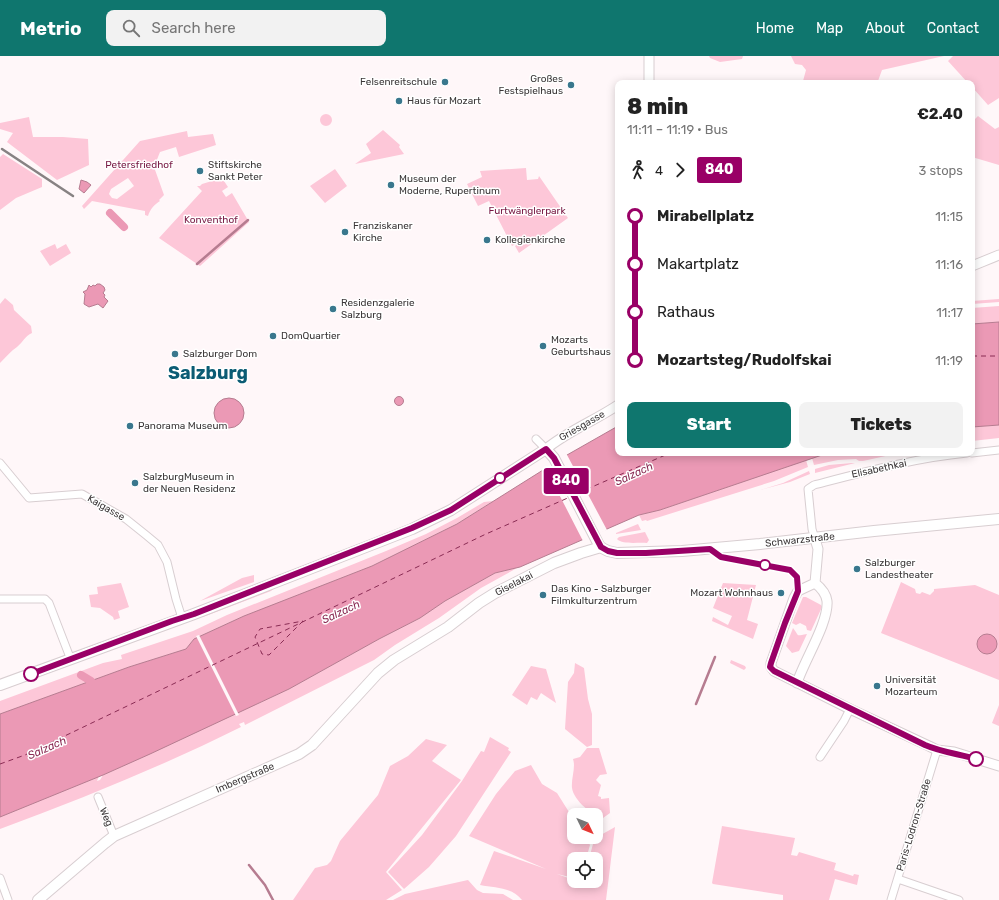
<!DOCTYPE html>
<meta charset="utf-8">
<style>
:root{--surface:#fff;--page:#f2f2f2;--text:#222;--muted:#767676;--accent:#0f766e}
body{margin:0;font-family:Rubik,sans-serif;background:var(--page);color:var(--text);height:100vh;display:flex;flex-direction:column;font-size:15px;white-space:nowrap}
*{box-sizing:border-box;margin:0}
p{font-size:13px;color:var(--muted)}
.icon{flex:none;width:22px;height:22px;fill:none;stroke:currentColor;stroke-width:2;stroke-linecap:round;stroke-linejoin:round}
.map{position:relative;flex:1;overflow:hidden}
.drawer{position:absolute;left:615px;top:24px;width:360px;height:376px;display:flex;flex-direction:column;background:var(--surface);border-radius:8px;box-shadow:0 2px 10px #0003}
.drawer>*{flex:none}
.badge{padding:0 8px;border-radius:3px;font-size:14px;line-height:26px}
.needle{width:26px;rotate:133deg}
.fabs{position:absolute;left:567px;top:752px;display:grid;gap:8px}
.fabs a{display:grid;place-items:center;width:36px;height:36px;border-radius:8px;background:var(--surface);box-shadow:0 2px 10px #0003;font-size:20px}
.map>.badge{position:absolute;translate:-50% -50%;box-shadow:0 0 0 2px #fff}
.legs{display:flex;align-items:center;gap:6px;height:44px;padding:0 12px;font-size:13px}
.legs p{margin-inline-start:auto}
.overview{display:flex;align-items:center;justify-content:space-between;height:68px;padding:0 12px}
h1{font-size:22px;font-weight:800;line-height:30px}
.button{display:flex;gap:8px;margin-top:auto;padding:8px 12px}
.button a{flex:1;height:46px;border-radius:8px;background:var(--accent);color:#fff;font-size:16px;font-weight:800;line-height:46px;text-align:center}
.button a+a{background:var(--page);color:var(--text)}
ul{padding:0 12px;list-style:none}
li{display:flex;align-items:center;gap:14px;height:48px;font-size:15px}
li i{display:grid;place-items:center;width:6px;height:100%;margin:0 5px;background:currentColor}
li i::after{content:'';width:10px;height:10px;margin:-5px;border:3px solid;border-radius:50%;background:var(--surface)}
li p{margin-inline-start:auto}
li:first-child i{background:linear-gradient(#0000 50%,currentColor 0)}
li:last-child i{background:linear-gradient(currentColor 50%,#0000 0)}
header{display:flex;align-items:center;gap:24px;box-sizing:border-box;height:56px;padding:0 20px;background:var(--accent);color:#fff}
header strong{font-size:19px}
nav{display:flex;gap:22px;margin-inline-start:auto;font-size:14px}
.search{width:280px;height:36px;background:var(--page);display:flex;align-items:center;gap:10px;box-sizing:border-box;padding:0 14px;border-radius:8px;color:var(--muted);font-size:15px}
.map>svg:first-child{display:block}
.green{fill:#fdc7d8;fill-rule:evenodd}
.water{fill:#eb99b5;stroke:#b67c90}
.pier{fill:#fff7f9}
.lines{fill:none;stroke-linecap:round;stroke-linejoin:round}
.stream{stroke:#b67c90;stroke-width:2.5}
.canal{stroke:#eb99b5;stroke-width:8}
.ferry{stroke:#8a2c54;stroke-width:1;stroke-dasharray:5 4;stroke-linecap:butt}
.minor-casing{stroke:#d8ced1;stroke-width:9}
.tertiary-casing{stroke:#d8ced1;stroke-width:11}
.secondary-casing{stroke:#d8ced1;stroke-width:12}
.minor{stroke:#fff;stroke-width:7}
.tertiary{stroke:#fff;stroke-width:9}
.secondary{stroke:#fff;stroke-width:10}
.rail{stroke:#878283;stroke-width:2.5}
.line-1-casing{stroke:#fff;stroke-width:9}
.line-1{stroke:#906;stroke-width:6}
.poi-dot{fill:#39778d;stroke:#fff;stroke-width:1.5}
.stop-1-dot{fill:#fff;stroke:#906;stroke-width:2}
.labels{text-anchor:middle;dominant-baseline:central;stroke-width:3;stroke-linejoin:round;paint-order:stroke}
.poi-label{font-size:10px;fill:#3b3738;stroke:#fff;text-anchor:start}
.park-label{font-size:10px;fill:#771843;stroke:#fff}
.street-label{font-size:10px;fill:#3b3738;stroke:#fff}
.water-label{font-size:11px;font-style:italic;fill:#8a2c54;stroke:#fff}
.town-label{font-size:18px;font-weight:bold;fill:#0b5c74;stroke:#fff}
</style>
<header>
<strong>Metrio</strong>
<div class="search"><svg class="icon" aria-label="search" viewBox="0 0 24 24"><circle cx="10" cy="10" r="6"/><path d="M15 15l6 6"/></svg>Search here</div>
<nav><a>Home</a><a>Map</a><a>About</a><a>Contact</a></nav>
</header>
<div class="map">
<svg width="999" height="844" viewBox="0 0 999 844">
<rect width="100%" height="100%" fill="#fff7f9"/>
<path class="green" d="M709,0h34l-1,3 -22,3 -10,-4z
M791,0h153l-62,14 -4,11 1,2h-18l-4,-2 -1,2h-56l3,-2 3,-11 -4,-5 -7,-1z
M953,0h46v42l-11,7 -16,-18v-4h-4l-20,-22z
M320 64a6 6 0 1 1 12 0a6 6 0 1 1-12 0Z
M978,60l17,13 4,-2v38l-27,-8v-35z
M29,61l4,20h30l25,2 1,26 -32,15 -50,-38 6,-9 -13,-4v-6z
M383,74l17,15 -1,2 5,7 -49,10 16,-11 -5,-9z
M187,75l1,6 25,-3 3,11 -37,12 -3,-10 -16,5 -6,15 10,28 -5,5 1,1c-5,3 -10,8 -12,15l-3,-1v-4l-53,-10 -8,8 -2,-3 58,-65zM128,122l6,8 -17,13 -5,-1 -3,-4 2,-5z
M3,98l39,25v8l-26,11 -16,12v-53z
M526,112l1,12 11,-1 1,-3 29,42 -49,35 -4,-7 4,-3 2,3 3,-2 -2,-4 -10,6 -23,-45 -11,5 -11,-22 15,-7 -2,-6z
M335,113l12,17 -22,17 -15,-17z
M222,122l6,9 -6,4 4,6 6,-4 17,29 -49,44 -41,-28 43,-47 -5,-5h3l2,-2z
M55,188l2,5 9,-5 5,9 -21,13 -10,-15z
M5,242l8,7 1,5 17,16 1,7c-7,3 -9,9 -15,14 -6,4 -11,10 -17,16v-59z
M999,243v3l-27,2v-3z
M999,250v16l-27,2v-16z
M999,369v13l-27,3v-14z
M828,397h71l-36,8h-4l-3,-2 -18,1 -24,5 -2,-7z
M806,404l2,7 -34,14 -127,40 -1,-1 -4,1 -3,-6 21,-5z
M852,407h3l-40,10v-4l14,-4z
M809,415l1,3 -20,8 -30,8 23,-7z
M493,445l-36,23 -85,42 -128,50 -50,23 -8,10 -57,18 -129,47v-13l103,-38 19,-4 -1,-4 72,-24 34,-16 159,-64 40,-17 31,-16 27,-16z
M638,468l3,6 -25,4v-1z
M645,476l4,8 -2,3c-9,-1 -24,2 -30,-4l2,-2z
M517,512l-36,20 -42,30 -44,27 -21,15 -129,65 -1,-3 -5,2 2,3c-78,39 -160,72 -241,102v-12l99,-41 -2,5 3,-1 3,-5 186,-86 90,-50 41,-21 25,-17 50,-28z
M254,519v7l-54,19 42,-23z
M901,526l14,7 1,4 4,1 2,-2 8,3 4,-4v-2l41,-4 24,10v85l-118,-47z
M121,527l8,24 -11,4 2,7 -6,2 -1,-3 -13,-9 -9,-1 -2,-12 9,-1 -1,-7z
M723,527l33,2 -9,35 11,4 -5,15 -41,-18 1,-4 15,8 4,-9 -19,-8z
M272,532h2l-3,3 -68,26 -2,-1z
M803,541h3l15,8 1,2 -11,24 -4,-1 -1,-4 -6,-3 -4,2 -4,-2z
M793,572c7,9 2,8 14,6l-8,17 -7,2 -6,-7z
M731,604l14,6 1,2 -2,2 -14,-7z
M575,607l9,5 4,31 4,15v31l-5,2 -22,-18 3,-47 6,-9z
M531,610l15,3 10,34 -15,-10 -4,7 -6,-3 -4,8 -15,-10z
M999,649v21l-7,-3z
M490,681l19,11 -1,2 3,2 -55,84 -27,31 -25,22 -16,-17 34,-37 40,-54 19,-30 3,1z
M426,683l21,6 -15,16 29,19 -75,92 16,18 -16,10h-93l22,-32 12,-3 4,-4 9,-20 38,-46 12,-29 18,-10z
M587,692h12l8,26 -7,1 -4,5 5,5 -3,11 3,1v2l8,-1 1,15 -7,5c-11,-3 -29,-17 -31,-30 -1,-10 4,-20 1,-29l7,-2z
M531,709l11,19 15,9 17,27v17h11l5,8 -4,14h-12v19l-17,-4 17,6v1l8,2 1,-2h13v-22h-7l4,-15 -5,-7h8v-4l3,3 16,-9 -9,73h-84c-10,-13 -27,-12 -42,-15l14,-34 52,18 -77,-33 27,-42 19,-23z
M722,770l73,12 -4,17 6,1 2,-4 37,11 -2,7 19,6 1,-2 5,1 -2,10 -22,-6 -6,21h-46v-5l-70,-11 -1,-1z
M468,824l9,10 6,3 20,1 10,6h-120l12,-6z"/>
<path class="water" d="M81,124l6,2 4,3 -7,8 -5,-4z
M97,228h3l4,3 1,3 -2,3 2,2 -1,2 4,4 -5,7 -5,-4 -9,3 -5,-3 1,-10 -2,-2 4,-2 2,-5 2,2 2,-2 2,1z
M999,266v103l-27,2v-103z
M394.5 345a4.5 4.5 0 1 1 9 0a4.5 4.5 0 1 1-9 0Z
M214 357a15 15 0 1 1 30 0a15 15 0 1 1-30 0Z
M618,370v27h210l-168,57 -21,5 -119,52 -25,6 -50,28 -25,17 -41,21 -90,50 -139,65 -47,21 -103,42v-103l129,-47 57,-18 8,-10 50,-23 128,-50 85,-42 110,-69z
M977 588a10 10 0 1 1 20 0a10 10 0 1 1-20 0Z"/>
<path class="pier" d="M566,397l41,77 -24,11 -38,-74z
M199,579l40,80 -3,1 -40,-80z"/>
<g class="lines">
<path class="stream" d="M197,208l51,-44
M696,648l19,-47
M249,809l16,20 8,15"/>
<path class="canal" d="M110,157l14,14
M81,619l10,6"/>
<path class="ferry" d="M972,300h27
M578,437l92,-40
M303,565l-34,34 -7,-1 -7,-17 5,-8z
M0,708l25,-9 461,-221 84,-37"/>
<defs>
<path id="minor" d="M536,383l10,10
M972,397l27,-3
M0,407l29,35 53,-4 44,25 20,16 12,10 9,17 9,37 6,19
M815,483l-3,-10 -4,-40 6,-4c50,-13 101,-27 153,-32
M0,543h45l4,4 22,57
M820,701l24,-36 6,-12
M98,741l16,39
M0,822l8,22
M898,823l61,21
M891,844l46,-150"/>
<path id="tertiary" d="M649,0v27
M972,210l27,-11
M546,393c22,-18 48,-28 72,-44
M815,527l-17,8 -4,7 -23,65v4l3,4 76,38 79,37 8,4 17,2 45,14
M815,527l3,-34 -3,-10
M797,627c7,-22 32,-61 30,-82 -1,-8 -7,-14 -12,-18"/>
<path id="secondary" d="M0,629l194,-71 218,-85 39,-19 95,-61 8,9 46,89 8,4 9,2 65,-2 78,-7 114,-13 125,-12
M38,844l67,-57 9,-7 185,-82 13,-9 66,-72 16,-13 54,-33 31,-24 16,-10 59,-30 27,-10 20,-6"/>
</defs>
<use href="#minor" class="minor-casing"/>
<use href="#tertiary" class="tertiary-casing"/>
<use href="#secondary" class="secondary-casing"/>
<use href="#minor" class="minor"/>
<use href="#tertiary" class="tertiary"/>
<use href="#secondary" class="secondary"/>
<path class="rail" d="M2,93l71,47"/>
</g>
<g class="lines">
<defs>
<path id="line-1" d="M31,618l141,-53 22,-7 218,-86 39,-18 95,-61 8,9 47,89 7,4 9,2h29l64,-4 11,8 69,13 7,7 1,14 -13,32 -14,40 -1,4 4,4 151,74c16,7 34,9 51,14"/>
</defs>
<use href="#line-1" class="line-1-casing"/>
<use href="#line-1" class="line-1"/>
</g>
<g class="poi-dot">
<circle cx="445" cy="26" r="4"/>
<circle cx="571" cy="29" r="4"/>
<circle cx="399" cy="45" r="4"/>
<circle cx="200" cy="115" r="4"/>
<circle cx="391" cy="129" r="4"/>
<circle cx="345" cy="176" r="4"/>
<circle cx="487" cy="184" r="4"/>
<circle cx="333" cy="253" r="4"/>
<circle cx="273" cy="280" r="4"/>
<circle cx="543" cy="290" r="4"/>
<circle cx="175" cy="298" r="4"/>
<circle cx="130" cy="370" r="4"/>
<circle cx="135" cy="427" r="4"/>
<circle cx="857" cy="513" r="4"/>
<circle cx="781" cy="537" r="4"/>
<circle cx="543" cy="539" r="4"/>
<circle cx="877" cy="630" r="4"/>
</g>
<g class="stop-1-dot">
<circle cx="500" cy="422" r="5"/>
<circle cx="765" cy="509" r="5"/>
<circle cx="31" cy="618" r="7"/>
<circle cx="976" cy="703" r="7"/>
</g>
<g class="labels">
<g class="poi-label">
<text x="563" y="23" text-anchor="end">Großes<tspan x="563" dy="12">Festspielhaus</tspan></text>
<text x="437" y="26" text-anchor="end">Felsenreitschule</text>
<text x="407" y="45">Haus für Mozart</text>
<text x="208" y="109">Stiftskirche<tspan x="208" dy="12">Sankt Peter</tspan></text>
<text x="399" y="123">Museum der<tspan x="399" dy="12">Moderne, Rupertinum</tspan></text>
<text x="353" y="170">Franziskaner<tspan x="353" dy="12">Kirche</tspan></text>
<text x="495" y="184">Kollegienkirche</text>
<text x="341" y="247">Residenzgalerie<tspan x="341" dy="12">Salzburg</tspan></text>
<text x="281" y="280">DomQuartier</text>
<text x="551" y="284">Mozarts<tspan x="551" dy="12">Geburtshaus</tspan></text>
<text x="183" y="298">Salzburger Dom</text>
<text x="138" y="370">Panorama Museum</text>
<text x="143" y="421">SalzburgMuseum in<tspan x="143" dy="12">der Neuen Residenz</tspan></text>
<text x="865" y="507">Salzburger<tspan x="865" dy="12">Landestheater</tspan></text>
<text x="551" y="533">Das Kino - Salzburger<tspan x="551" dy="12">Filmkulturzentrum</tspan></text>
<text x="773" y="537" text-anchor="end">Mozart Wohnhaus</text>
<text x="885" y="624">Universität<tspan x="885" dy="12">Mozarteum</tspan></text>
</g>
<g class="park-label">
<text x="139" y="109">Petersfriedhof</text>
<text x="527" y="155">Furtwänglerpark</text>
<text x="211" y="164">Konventhof</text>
</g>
<g class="street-label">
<text transform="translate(582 370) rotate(-30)">Griesgasse</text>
<text transform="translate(879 413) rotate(-12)">Elisabethkai</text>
<text transform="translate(106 452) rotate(30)">Kaigasse</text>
<text transform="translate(800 484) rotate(-6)">Schwarzstraße</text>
<text transform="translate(514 528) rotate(-27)">Giselakai</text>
<text transform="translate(245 722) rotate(-23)">Imbergstraße</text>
<text transform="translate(106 761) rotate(67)">Weg</text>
<text transform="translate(914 769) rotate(-73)">Paris-Lodron-Straße</text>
</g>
<g class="water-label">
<text transform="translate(634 418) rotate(-25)">Salzach</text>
<text transform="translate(341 556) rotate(-25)">Salzach</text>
<text transform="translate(47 692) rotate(-24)">Salzach</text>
</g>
<g class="town-label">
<text x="208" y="317">Salzburg</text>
</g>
</g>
</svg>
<div class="fabs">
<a><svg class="needle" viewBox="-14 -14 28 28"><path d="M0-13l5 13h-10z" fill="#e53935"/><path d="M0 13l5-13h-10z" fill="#767676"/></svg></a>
<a><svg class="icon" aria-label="locate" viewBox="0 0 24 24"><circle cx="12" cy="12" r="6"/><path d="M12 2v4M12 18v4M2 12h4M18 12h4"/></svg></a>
</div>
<b class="badge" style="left:566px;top:425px;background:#906;color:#fff">840</b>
<section class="drawer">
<div class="overview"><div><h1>8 min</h1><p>11:11 – 11:19 · Bus</p></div><b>€2.40</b></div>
<div class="legs"><svg class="icon" aria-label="walk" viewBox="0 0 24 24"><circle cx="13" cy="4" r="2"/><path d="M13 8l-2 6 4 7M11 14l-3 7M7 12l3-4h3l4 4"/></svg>4<svg class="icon" aria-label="forward" viewBox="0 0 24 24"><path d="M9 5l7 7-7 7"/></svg><b class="badge" style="background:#906;color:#fff">840</b><p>3 stops</p></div>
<ul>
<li><i style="color:#906"></i><b>Mirabellplatz</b><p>11:15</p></li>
<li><i style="color:#906"></i><span>Makartplatz</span><p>11:16</p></li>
<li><i style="color:#906"></i><span>Rathaus</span><p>11:17</p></li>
<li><i style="color:#906"></i><b>Mozartsteg/Rudolfskai</b><p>11:19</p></li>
</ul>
<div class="button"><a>Start</a><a>Tickets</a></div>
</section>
</div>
